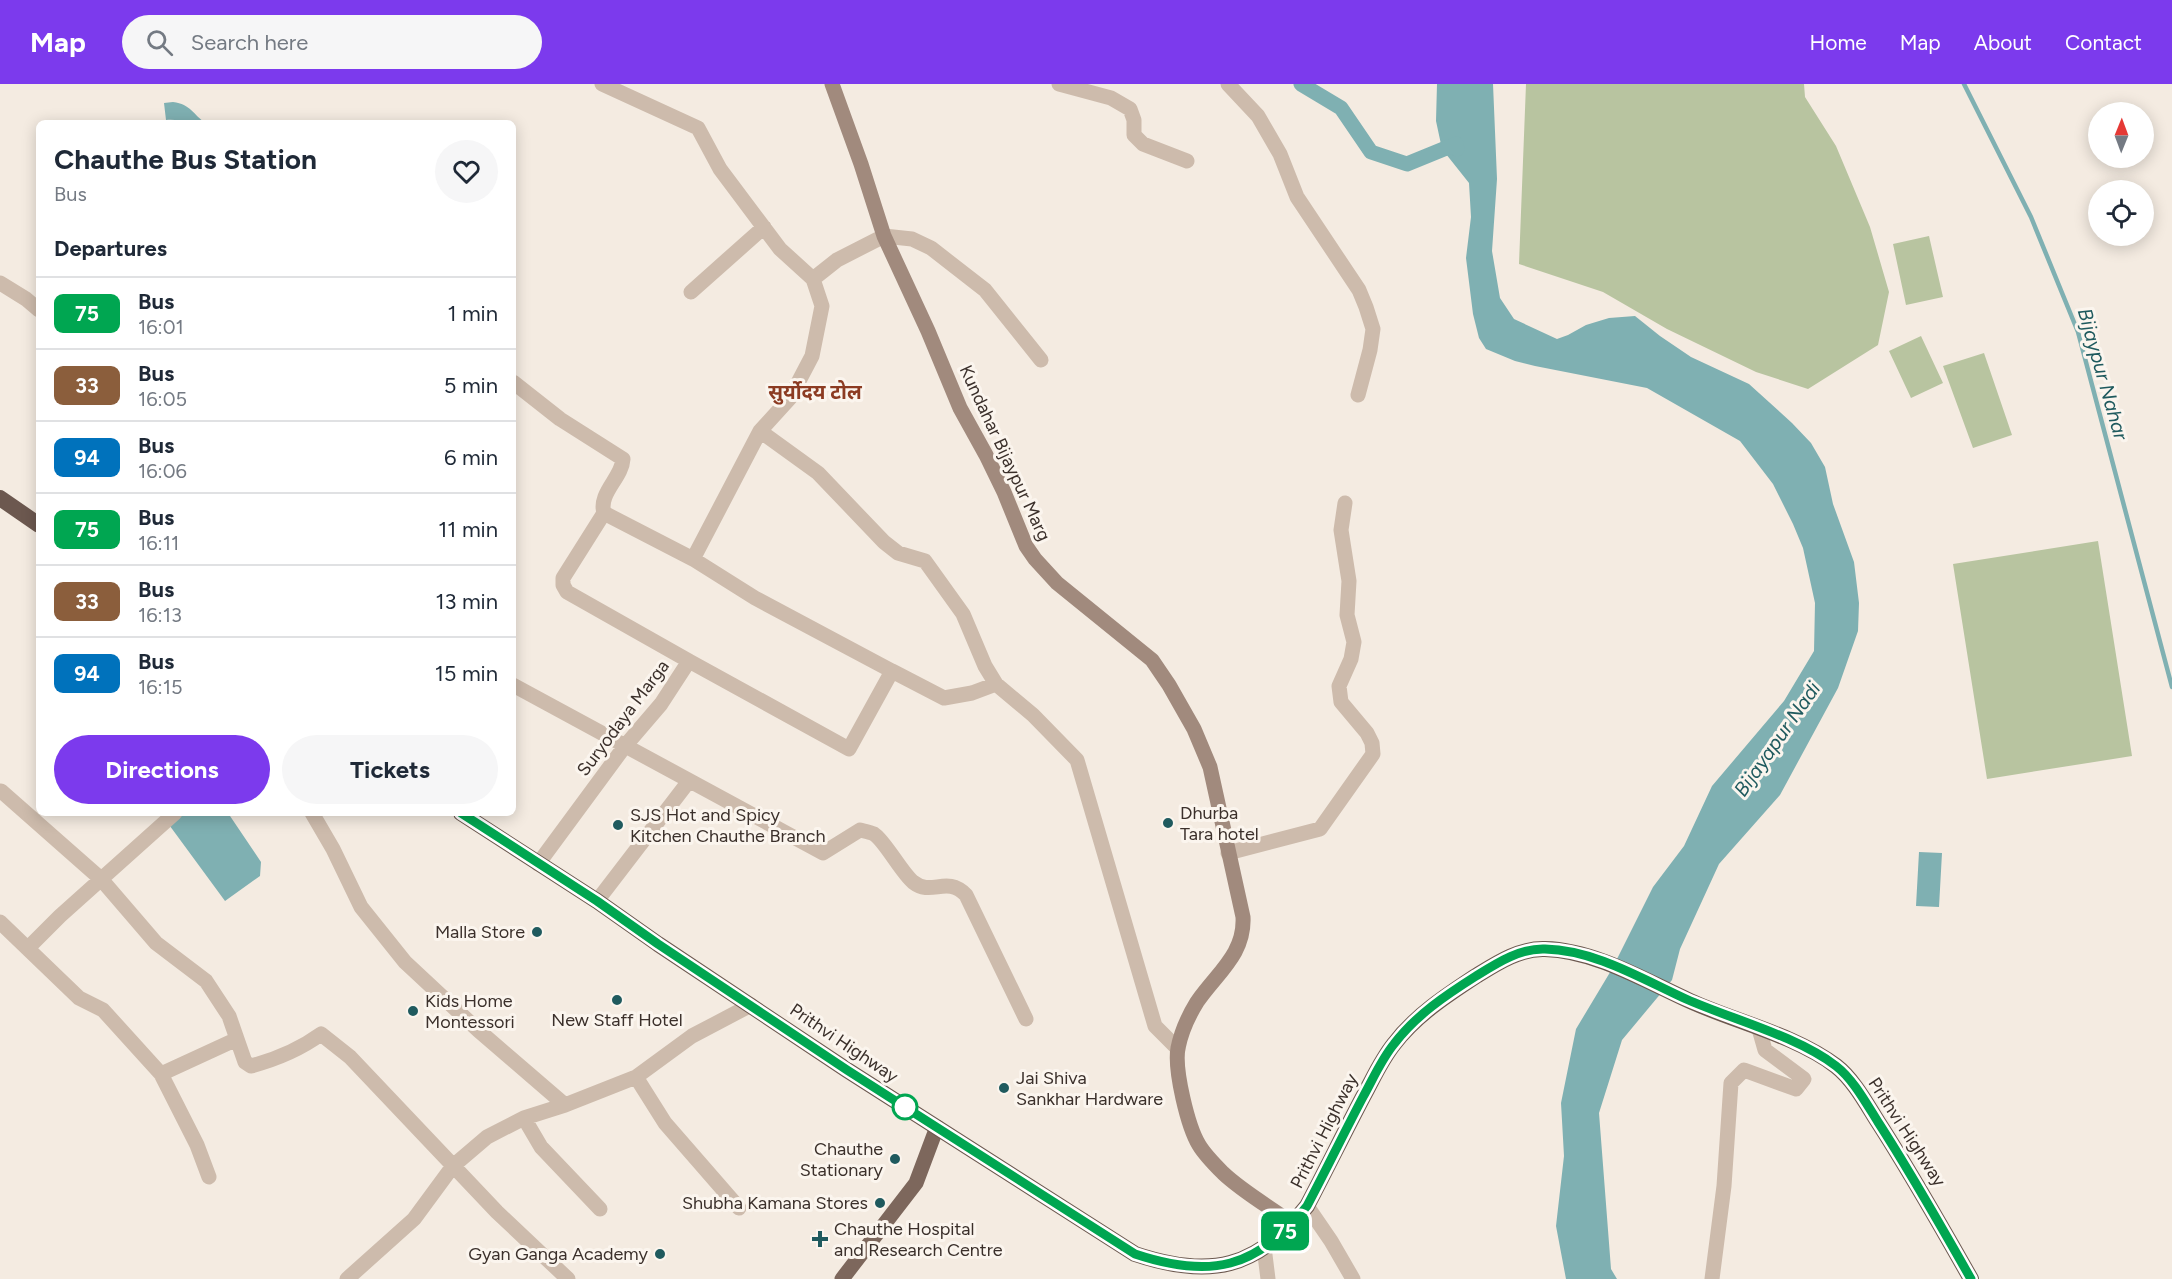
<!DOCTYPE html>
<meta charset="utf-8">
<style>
:root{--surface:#fff;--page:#f6f6f7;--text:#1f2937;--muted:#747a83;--line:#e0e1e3;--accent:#7c3aed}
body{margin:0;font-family:Figtree,"Noto Sans Devanagari",sans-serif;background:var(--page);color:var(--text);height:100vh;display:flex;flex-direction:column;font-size:22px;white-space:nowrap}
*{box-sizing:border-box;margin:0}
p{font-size:20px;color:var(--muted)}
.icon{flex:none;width:33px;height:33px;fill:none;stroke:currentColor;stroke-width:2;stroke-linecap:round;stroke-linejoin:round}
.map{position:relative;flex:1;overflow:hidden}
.panel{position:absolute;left:36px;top:36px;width:480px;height:696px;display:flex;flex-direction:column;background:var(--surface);border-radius:9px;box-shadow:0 3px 15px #0003}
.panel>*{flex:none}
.badge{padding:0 12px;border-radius:9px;font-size:21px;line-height:39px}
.needle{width:39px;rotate:1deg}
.tools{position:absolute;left:2088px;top:18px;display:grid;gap:12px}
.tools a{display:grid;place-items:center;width:66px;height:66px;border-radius:50%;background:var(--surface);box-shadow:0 3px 15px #0003;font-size:30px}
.map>.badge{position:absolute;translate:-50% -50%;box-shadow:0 0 0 3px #fff}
h2{padding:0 18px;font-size:22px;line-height:54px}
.round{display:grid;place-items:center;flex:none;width:63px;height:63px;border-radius:32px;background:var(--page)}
.head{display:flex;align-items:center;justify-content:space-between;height:102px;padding:0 18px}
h1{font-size:28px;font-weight:700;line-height:45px}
.cta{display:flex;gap:12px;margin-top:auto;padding:12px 18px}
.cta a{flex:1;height:69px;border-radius:36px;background:var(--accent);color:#fff;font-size:24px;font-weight:700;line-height:69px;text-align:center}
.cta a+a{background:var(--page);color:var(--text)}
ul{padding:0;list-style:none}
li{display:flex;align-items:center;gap:18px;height:72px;padding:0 18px;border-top:2px solid var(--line)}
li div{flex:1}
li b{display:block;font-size:22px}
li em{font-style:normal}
li .badge{min-width:66px;font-weight:700;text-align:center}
header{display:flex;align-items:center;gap:36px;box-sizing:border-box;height:84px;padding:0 30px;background:var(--accent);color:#fff}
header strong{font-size:28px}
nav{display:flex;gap:33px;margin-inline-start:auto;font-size:21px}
.search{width:420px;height:54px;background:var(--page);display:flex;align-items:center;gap:15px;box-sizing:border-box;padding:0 21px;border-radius:33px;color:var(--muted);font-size:22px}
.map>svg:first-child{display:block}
.green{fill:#b8c4a0}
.water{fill:#7fb0b2}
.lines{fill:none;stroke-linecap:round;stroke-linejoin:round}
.stream{stroke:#7fb0b2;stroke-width:4.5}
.canal{stroke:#7fb0b2;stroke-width:15}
.minor{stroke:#cdbbac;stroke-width:15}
.secondary{stroke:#a18a7d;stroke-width:15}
.primary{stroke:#7d675c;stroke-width:15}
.trunk{stroke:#6c584f;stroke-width:16}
.line-casing{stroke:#fff;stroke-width:14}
.line{stroke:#00a651;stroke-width:9}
.poi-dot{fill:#1f5a5e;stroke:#fbf5ee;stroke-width:2}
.stop-dot{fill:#fff;stroke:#00a651;stroke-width:3}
.labels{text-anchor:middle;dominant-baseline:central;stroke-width:6;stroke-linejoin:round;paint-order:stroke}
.street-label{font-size:18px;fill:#3b302b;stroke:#fbf5ee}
.poi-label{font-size:18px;fill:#3b302b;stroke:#fbf5ee;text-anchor:start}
.water-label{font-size:20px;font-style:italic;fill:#1f5a5e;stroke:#fbf5ee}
.neighbourhood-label{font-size:20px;font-weight:bold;fill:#8c3b22;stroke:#fbf5ee}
</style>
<header>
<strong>Map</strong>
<div class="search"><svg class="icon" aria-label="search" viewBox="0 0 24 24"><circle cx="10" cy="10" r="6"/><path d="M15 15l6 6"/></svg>Search here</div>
<nav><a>Home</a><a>Map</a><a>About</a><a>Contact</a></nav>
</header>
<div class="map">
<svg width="2172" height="1195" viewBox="0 0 2172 1195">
<rect width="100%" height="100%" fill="#f4ebe1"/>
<path class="green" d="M1526,0h278l1,13 31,49 34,81 19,65 -11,53 -70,44 -52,-17 -89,-43 -64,-37 -84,-28z
M1929,152l14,61 -37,8 -13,-61z
M1921,252l22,47 -32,15 -22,-47z
M1984,269l28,82 -39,13 -30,-82z
M2098,457l34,215 -145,23 -34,-215z"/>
<path class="water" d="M1437,0h56l4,95 -5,72 8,47 14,21 43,20 11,-4 18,-10 23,-7 26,-2 25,20 31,21 58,27 43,39 19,20 14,24 8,37 21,58 5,41 -1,28 -20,57 -58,107 -61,69 -39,85 -8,31 -50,60 -23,73 12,156 6,10h-51l-10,-53 8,-70 -3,-53 15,-74 36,-60 41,-82 31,-41 28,-60 72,-85 30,-50 1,-48 -12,-55 -10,-24 -20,-40 -33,-43 -93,-53 -112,-22 -20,-5 -29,-12 -7,-11 -6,-24 -7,-56 5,-41 -2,-34 -27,-34 -6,-28z
M173,18c18,2 20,13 33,21 -14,0 -26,-4 -40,-3l-2,-17z
M178,729h50l33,49 -1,14 -35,25 -58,-79z
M1919,768l23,1 -3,54 -23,-1z"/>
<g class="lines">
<path class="stream" d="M1964,0l67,133 47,115 94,355"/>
<path class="canal" d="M1301,0l40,24 30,44 36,12 49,-20 1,5"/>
<path class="minor" d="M1059,0l52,14 19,11 4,11v15l9,9 44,17
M1228,0l30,32 22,38 17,43 62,93 7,17 7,22 -3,21 -12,45
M813,195l24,-19 47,-24 28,3 19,9 54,42 56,70
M0,199l26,16 13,11
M691,208l73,-65
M513,298l47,37 63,40c-1,19 -25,34 -19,54
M760,347l58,42 66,69 14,11 27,8 38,53 22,52 11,18
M689,577l160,88 43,-78 -137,-73 -62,-39
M892,587l52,27 28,-5 24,-9 37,31 44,45 78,266 23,23
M513,601l310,168 37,-23c4,1 10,2 14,4 11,7 27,38 39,48 19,15 33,-7 53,13l60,124
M1,707l100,88 55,64 50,38 23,35 16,46 6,4c26,-7 48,-16 70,-32l29,23 147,155 71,67
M312,729l21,36 28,58 44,55 73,68 87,75
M1228,769l92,-24 53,-75 -1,-11 -5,-10 -26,-31 -2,-16 12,-27 3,-17 -7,-27 2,-34 -8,-51 4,-27
M538,780l87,-118 36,-42 28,-43 -122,-69 -4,-7v-7l41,-65 89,46 67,-128 30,-33 22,-42 10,-50 -9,-27 -33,-30 -60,-80 -22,-41 -96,-44
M597,817l92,-120
M0,838l79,76 24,12 58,64 36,71 12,32
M28,864l32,-32 115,-103
M161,990l76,-35
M636,993l29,46 74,85
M524,1034l17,29 59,62
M1307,1122l24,35 22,38
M1264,1163l4,32
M347,1195l67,-60 39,-53 34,-29 37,-19 41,-13 71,-28 56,-41 59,-31
M1712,1195l12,-93 7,-103 13,-13 52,19 8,-10 -39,-29 -6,-21"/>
<path class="secondary" d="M832,0l29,80 23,72 44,95 32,77 26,47 18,37 22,54 9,13 22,24 95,77 17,25 25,44 16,38 33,150c2,37 -26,56 -46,85 -8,13 -16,31 -19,46 -4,22 10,79 21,97 6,10 16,20 24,28 20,19 47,34 70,51"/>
<path class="primary" d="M842,1195l74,-96 21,-56"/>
<path class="trunk" d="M0,414l39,27
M461,729l136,88 61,43 189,126 288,184c75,25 122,15 172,-48 19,-36 37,-73 56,-109 10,-18 18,-37 31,-53 21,-28 53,-49 82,-68 21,-13 44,-28 69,-27 49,1 101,32 145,52 46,21 105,34 146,65 17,13 30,37 42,56 33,51 63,104 93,157"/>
</g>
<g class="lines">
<defs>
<path id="line" d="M461,729l136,88 61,43 189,126 288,184c75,25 122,15 172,-48 19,-36 37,-73 56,-109 10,-18 18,-37 31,-53 22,-29 52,-49 82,-68 21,-13 44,-28 69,-27 50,1 97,30 141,50 45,20 111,37 150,67 17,13 30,37 42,56 33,51 63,104 93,157"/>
</defs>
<use href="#line" class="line-casing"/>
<use href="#line" class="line"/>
</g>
<g class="poi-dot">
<circle cx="1168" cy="739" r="6"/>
<circle cx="618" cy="741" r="6"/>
<circle cx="537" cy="848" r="6"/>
<circle cx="617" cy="916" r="6"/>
<circle cx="413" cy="927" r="6"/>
<circle cx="1004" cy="1004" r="6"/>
<circle cx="895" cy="1075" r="6"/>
<circle cx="880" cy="1119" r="6"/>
<path d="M817 1146h6v6h6v6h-6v6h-6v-6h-6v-6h6z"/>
<circle cx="660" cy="1170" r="6"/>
</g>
<circle class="stop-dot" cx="905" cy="1023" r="12"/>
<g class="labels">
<g class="street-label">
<text transform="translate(1005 369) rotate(65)">Kundahar Bijaypur Marg</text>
<text transform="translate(623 634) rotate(-53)">Suryodaya Marga</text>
<text transform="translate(844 959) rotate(34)">Prithvi Highway</text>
<text transform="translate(1324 1047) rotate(-63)">Prithvi Highway</text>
<text transform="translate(1907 1048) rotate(57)">Prithvi Highway</text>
</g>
<g class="poi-label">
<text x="1180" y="729">Dhurba<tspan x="1180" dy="21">Tara hotel</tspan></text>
<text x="630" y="731">SJS Hot and Spicy<tspan x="630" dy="21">Kitchen Chauthe Branch</tspan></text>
<text x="525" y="848" text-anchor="end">Malla Store</text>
<text x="425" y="917">Kids Home<tspan x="425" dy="21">Montessori</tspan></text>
<text x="617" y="936" text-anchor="middle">New Staff Hotel</text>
<text x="1016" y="994">Jai Shiva<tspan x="1016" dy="21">Sankhar Hardware</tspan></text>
<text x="883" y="1065" text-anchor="end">Chauthe<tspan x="883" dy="21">Stationary</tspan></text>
<text x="868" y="1119" text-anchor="end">Shubha Kamana Stores</text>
<text x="834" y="1145">Chauthe Hospital<tspan x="834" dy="21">and Research Centre</tspan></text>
<text x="648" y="1170" text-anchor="end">Gyan Ganga Academy</text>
</g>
<g class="water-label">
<text transform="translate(2103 290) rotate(74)">Bijaypur Nahar</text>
<text transform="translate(1777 655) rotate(-55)">Bijayapur Nadi</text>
</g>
<g class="neighbourhood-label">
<text x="815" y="308">सुर्योदय टोल</text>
</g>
</g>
</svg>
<div class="tools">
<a><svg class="needle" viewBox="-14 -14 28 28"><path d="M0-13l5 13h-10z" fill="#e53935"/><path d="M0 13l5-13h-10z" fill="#747a83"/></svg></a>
<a><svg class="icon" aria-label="locate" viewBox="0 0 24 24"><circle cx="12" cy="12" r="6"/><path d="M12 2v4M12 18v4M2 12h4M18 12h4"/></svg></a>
</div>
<b class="badge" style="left:1285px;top:1147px;background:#00a651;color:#fff">75</b>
<section class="panel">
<div class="head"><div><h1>Chauthe Bus Station</h1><p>Bus</p></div><a class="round"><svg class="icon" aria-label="heart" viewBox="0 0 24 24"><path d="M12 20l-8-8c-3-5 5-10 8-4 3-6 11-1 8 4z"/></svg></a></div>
<h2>Departures</h2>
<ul>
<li><span class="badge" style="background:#00a651;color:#fff">75</span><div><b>Bus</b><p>16:01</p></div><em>1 min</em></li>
<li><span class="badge" style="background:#8b5e3c;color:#fff">33</span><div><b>Bus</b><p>16:05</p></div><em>5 min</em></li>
<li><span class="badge" style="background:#0072bc;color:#fff">94</span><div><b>Bus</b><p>16:06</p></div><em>6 min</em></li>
<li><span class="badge" style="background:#00a651;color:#fff">75</span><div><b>Bus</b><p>16:11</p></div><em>11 min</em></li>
<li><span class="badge" style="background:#8b5e3c;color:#fff">33</span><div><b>Bus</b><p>16:13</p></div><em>13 min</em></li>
<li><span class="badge" style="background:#0072bc;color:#fff">94</span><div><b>Bus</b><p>16:15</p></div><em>15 min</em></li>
</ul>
<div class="cta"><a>Directions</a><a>Tickets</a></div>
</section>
</div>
